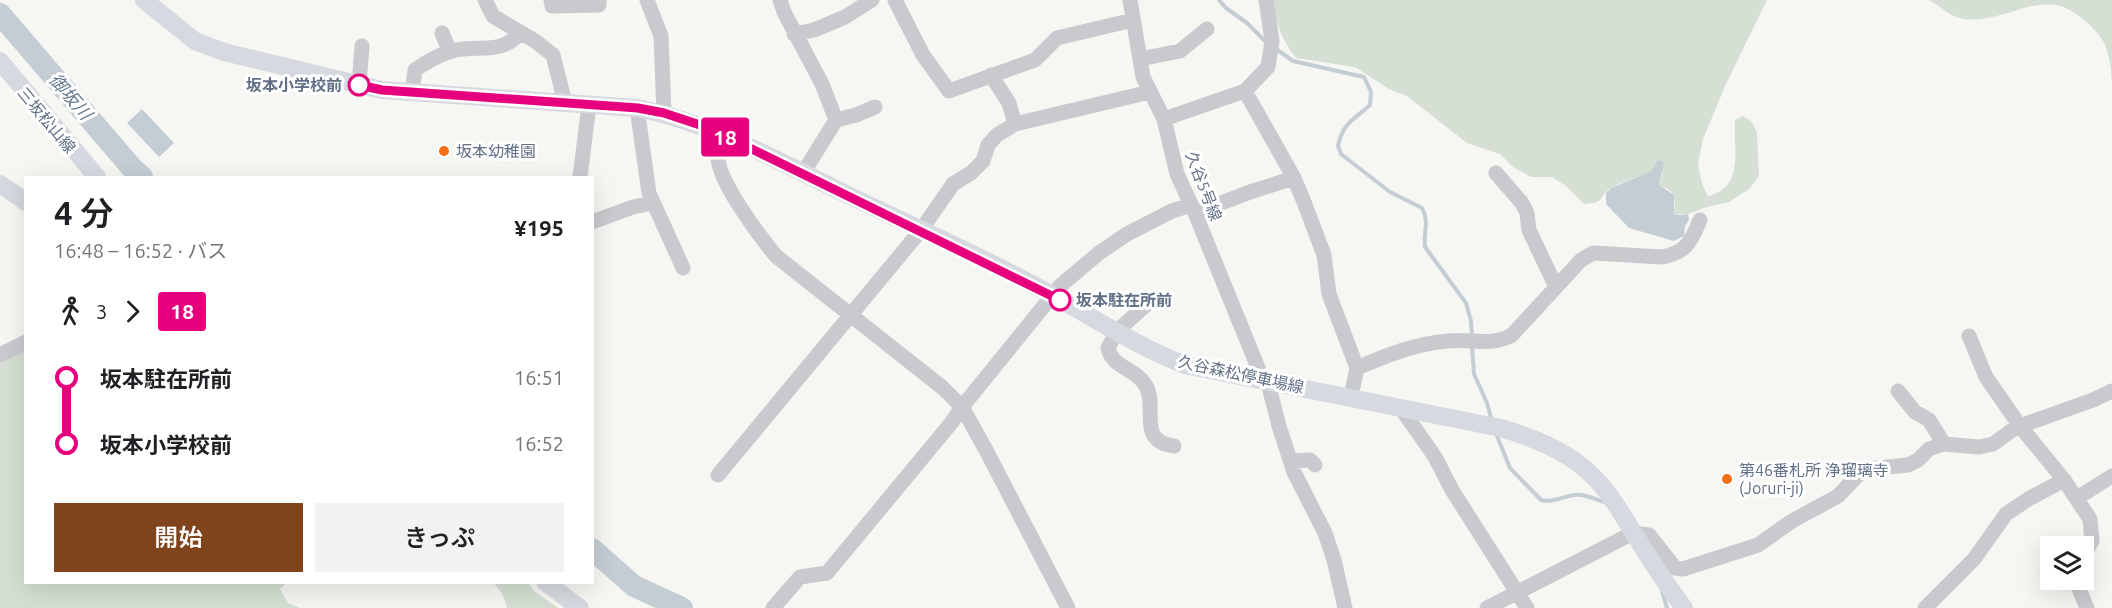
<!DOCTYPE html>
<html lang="ja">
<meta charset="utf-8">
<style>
:root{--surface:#fff;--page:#f2f2f2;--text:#202124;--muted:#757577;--accent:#80441d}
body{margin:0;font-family:Ubuntu,"Noto Sans JP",sans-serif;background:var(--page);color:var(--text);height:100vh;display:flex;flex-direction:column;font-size:22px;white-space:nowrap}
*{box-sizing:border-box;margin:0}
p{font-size:20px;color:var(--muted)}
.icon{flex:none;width:33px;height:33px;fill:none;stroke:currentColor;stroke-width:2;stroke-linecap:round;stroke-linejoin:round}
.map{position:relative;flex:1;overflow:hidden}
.drawer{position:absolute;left:24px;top:176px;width:570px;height:408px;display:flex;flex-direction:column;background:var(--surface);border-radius:0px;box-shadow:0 6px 24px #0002}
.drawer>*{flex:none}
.badge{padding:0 12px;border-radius:4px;font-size:21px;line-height:39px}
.controls{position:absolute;left:2040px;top:536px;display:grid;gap:12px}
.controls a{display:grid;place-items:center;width:54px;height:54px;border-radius:0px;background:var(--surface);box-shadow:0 6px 24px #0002;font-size:30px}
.map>.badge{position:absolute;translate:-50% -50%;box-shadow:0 0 0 3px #fff}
.legs{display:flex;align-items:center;gap:9px;height:66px;padding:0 30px;font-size:20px}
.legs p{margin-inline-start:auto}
.head{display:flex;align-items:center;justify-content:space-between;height:102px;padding:0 30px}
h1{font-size:33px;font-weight:600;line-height:45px}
.cta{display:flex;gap:12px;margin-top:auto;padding:12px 30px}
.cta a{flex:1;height:69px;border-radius:0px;background:var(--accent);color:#fff;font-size:24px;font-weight:600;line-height:69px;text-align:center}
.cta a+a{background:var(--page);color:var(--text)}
ul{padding:0 30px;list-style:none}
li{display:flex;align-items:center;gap:21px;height:66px;font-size:22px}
li i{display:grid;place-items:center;width:9px;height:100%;margin:0 8px;background:currentColor}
li i::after{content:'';width:15px;height:15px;margin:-8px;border:4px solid;border-radius:50%;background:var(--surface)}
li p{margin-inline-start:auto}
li:first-child i{background:linear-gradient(#0000 50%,currentColor 0)}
li:last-child i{background:linear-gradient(currentColor 50%,#0000 0)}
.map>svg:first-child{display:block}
.green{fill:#d5dfd3}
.water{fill:#c5cdd4}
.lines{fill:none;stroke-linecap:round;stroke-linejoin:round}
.stream{stroke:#c5cdd4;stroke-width:4}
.river{stroke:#c5cdd4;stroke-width:22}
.minor{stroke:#c8cace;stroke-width:15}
.major{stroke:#d6d9df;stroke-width:18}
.line-1-casing{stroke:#fff;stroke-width:14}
.line-1{stroke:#e6007e;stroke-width:9}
.stop-1-dot{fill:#fff;stroke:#e6007e;stroke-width:3}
.poi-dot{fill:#f56e14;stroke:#fff;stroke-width:2}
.labels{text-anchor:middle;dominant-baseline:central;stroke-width:6;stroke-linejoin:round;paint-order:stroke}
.stop-label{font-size:16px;font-weight:bold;fill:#627087;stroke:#fff;text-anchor:end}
.street-label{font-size:16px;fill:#627087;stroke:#fff}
.poi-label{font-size:16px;fill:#627087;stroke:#fff;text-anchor:start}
.water-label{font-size:18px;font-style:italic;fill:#63798b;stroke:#fff}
</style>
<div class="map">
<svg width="2112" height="608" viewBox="0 0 2112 608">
<rect width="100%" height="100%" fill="#f6f7f2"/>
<path class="green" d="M1273,0h494l-41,84 -23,55 -5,25 4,20 6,12c37,-8 25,-49 27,-76l8,-4 8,5 6,11 2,44 -10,13 -20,13 -22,5 -19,7h-14l1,-12 -4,-11 -12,-6 4,-13 -9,-5 -3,4c-12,5 -30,11 -40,17 -13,8 -4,15 -27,16l-18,-18 -14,-9h-21l-18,-10 -13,-13 -33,-11 -60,-47 -18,-7 -34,-22 -59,-9c-14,-18 -21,-35 -23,-58z
M1928,0h184v82c-1,-13 -2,-25 -7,-37 -6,-15 -33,-38 -49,-40 -8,-1 -20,0 -28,2 -18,5 -45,15 -64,12 -15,-2 -22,-13 -36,-19z
M25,346l1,236h261l-7,7 8,14 12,5h-300v-248z
M493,582h35l6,9 24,17h-51l-4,-13z"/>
<path class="water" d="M142,109l32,34 -15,14 -32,-34z
M1658,160l4,1 2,2 -5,22 15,10v19l6,1 8,-1 1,6 -4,6 -1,10 -10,5 -45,-13 -23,-24v-11l5,-5 40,-17z"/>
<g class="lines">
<path class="stream" d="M1219,0l7,8 21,15 20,20
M1276,49l17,12 71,16 7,15 -1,13c-16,15 -27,17 -32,41l3,8 49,38 32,16c8,13 1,26 3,39l41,56 5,18 1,15
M1472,346l2,28 13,29 5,18
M1495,431l15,37 31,32c14,4 26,-7 40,-5 8,1 17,5 25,8
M1662,591l5,17"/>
<path class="river" d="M0,14l132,154 10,9
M592,549l42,37 48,22"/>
<path class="minor" d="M485,0l8,16 42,25 18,14 12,48
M551,0l1,6 47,-1v-5
M647,0l14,36 3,77
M780,0l4,12 38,72 14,36 -33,53
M895,0l28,55 26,36 86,-31 22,-22 76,-18
M1130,0l13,77 21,42 13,55 18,39 68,167 5,3 11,43 15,46 31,61 9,27 11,48
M442,33l8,19
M794,34l20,-4 31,-13 27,-17
M1140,59l40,-8 27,-22
M991,75l18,28 6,21
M359,85l3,-39
M1245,91l23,-24 4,-26 -6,-41
M412,92l3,-22c13,-9 32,-20 48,-21 25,-2 39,3 58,-16
M637,108l12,85 34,75
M1164,119l81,-28 49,87 10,24 20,53 5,39 28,74
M836,120l20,-5 19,-8
M726,137c-3,5 -8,12 -8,17 -3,24 43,84 58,102l167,132 19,19 25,45 81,156
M1496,173l26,30 5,10 2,17 27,57
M580,177l9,-72
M1195,213l55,-21 44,-14
M592,222l41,-15 20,-4
M1146,305l-29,26 -9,17c4,20 28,20 38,38 12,21 -10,55 28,60
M1969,336l17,41 34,49 73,-26 19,-9
M0,355l26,-13
M1898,391l17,21 14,8 15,24
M1351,396l6,-28c30,-13 58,-24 90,-27 23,-3 44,6 65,-6l69,-75 12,-7 68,4c26,-4 30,-16 39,-37
M1400,407l35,50 17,33 75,118
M1291,461l19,-1 5,5
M718,475l203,-245 32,-46 18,-11 12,-12 5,-16 9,-10 18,-11 135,-32
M2077,498l35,-22
M2075,579l12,29
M773,608l27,-31 27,-4 125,-151 10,-15 98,-121 39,-33 28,-19 45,-23 19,-6
M1487,608l146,-75 16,2 26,33 8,1 75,-24 34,-24 46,-25 20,-21 10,-6 40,-4 10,-5 11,-11 15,-5 35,3 14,-3 18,-13 9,-5 44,54 26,39 2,22 -8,14
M1925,608l49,-49 32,-45 24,-16 34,-18"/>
<path class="major" d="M144,0l51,41 29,11 158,38 255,18c75,15 143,54 211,87 68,33 138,63 204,100 44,24 86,52 133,70l316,63c27,8 56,19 78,36 24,18 39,43 54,68 16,26 33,52 51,76
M0,61l97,116
M0,184l26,18
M545,582l35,26"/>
</g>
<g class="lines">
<defs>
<path id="line-1" d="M359,85l23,5 256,18 26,5 45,15 351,172"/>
</defs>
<use href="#line-1" class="line-1-casing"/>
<use href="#line-1" class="line-1"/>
</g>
<g class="stop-1-dot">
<circle cx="359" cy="85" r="10"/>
<circle cx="1060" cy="300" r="10"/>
</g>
<g class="poi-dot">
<circle cx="444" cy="151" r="6"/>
<circle cx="1727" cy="479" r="6"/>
</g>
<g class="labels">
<g class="stop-label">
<text x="342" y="85">坂本小学校前</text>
<text x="1076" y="300" text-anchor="start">坂本駐在所前</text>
</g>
<g class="street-label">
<text transform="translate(47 120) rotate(50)">三坂松山線</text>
<text transform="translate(1204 186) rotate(69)">久谷5号線</text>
<text transform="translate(1241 374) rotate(12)">久谷森松停車場線</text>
</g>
<g class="poi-label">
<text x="456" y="151">坂本幼稚園</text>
<text x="1739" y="470">第46番札所 浄瑠璃寺<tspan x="1739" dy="18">(Joruri-ji)</tspan></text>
</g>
<g class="water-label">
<text transform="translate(71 96) rotate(49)">御坂川</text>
</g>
</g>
</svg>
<div class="controls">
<a><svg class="icon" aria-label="layers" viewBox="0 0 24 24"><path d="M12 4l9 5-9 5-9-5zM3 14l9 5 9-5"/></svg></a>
</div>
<b class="badge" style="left:725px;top:137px;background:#e6007e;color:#fff">18</b>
<section class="drawer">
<div class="head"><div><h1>4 分</h1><p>16:48 – 16:52 · バス</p></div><b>¥195</b></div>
<div class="legs"><svg class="icon" aria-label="walk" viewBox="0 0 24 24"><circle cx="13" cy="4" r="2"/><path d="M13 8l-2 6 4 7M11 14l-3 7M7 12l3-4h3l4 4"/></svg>3<svg class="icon" aria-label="forward" viewBox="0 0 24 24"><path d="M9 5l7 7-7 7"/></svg><b class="badge" style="background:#e6007e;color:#fff">18</b></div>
<ul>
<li><i style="color:#e6007e"></i><b>坂本駐在所前</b><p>16:51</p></li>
<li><i style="color:#e6007e"></i><b>坂本小学校前</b><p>16:52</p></li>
</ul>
<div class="cta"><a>開始</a><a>きっぷ</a></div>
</section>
</div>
